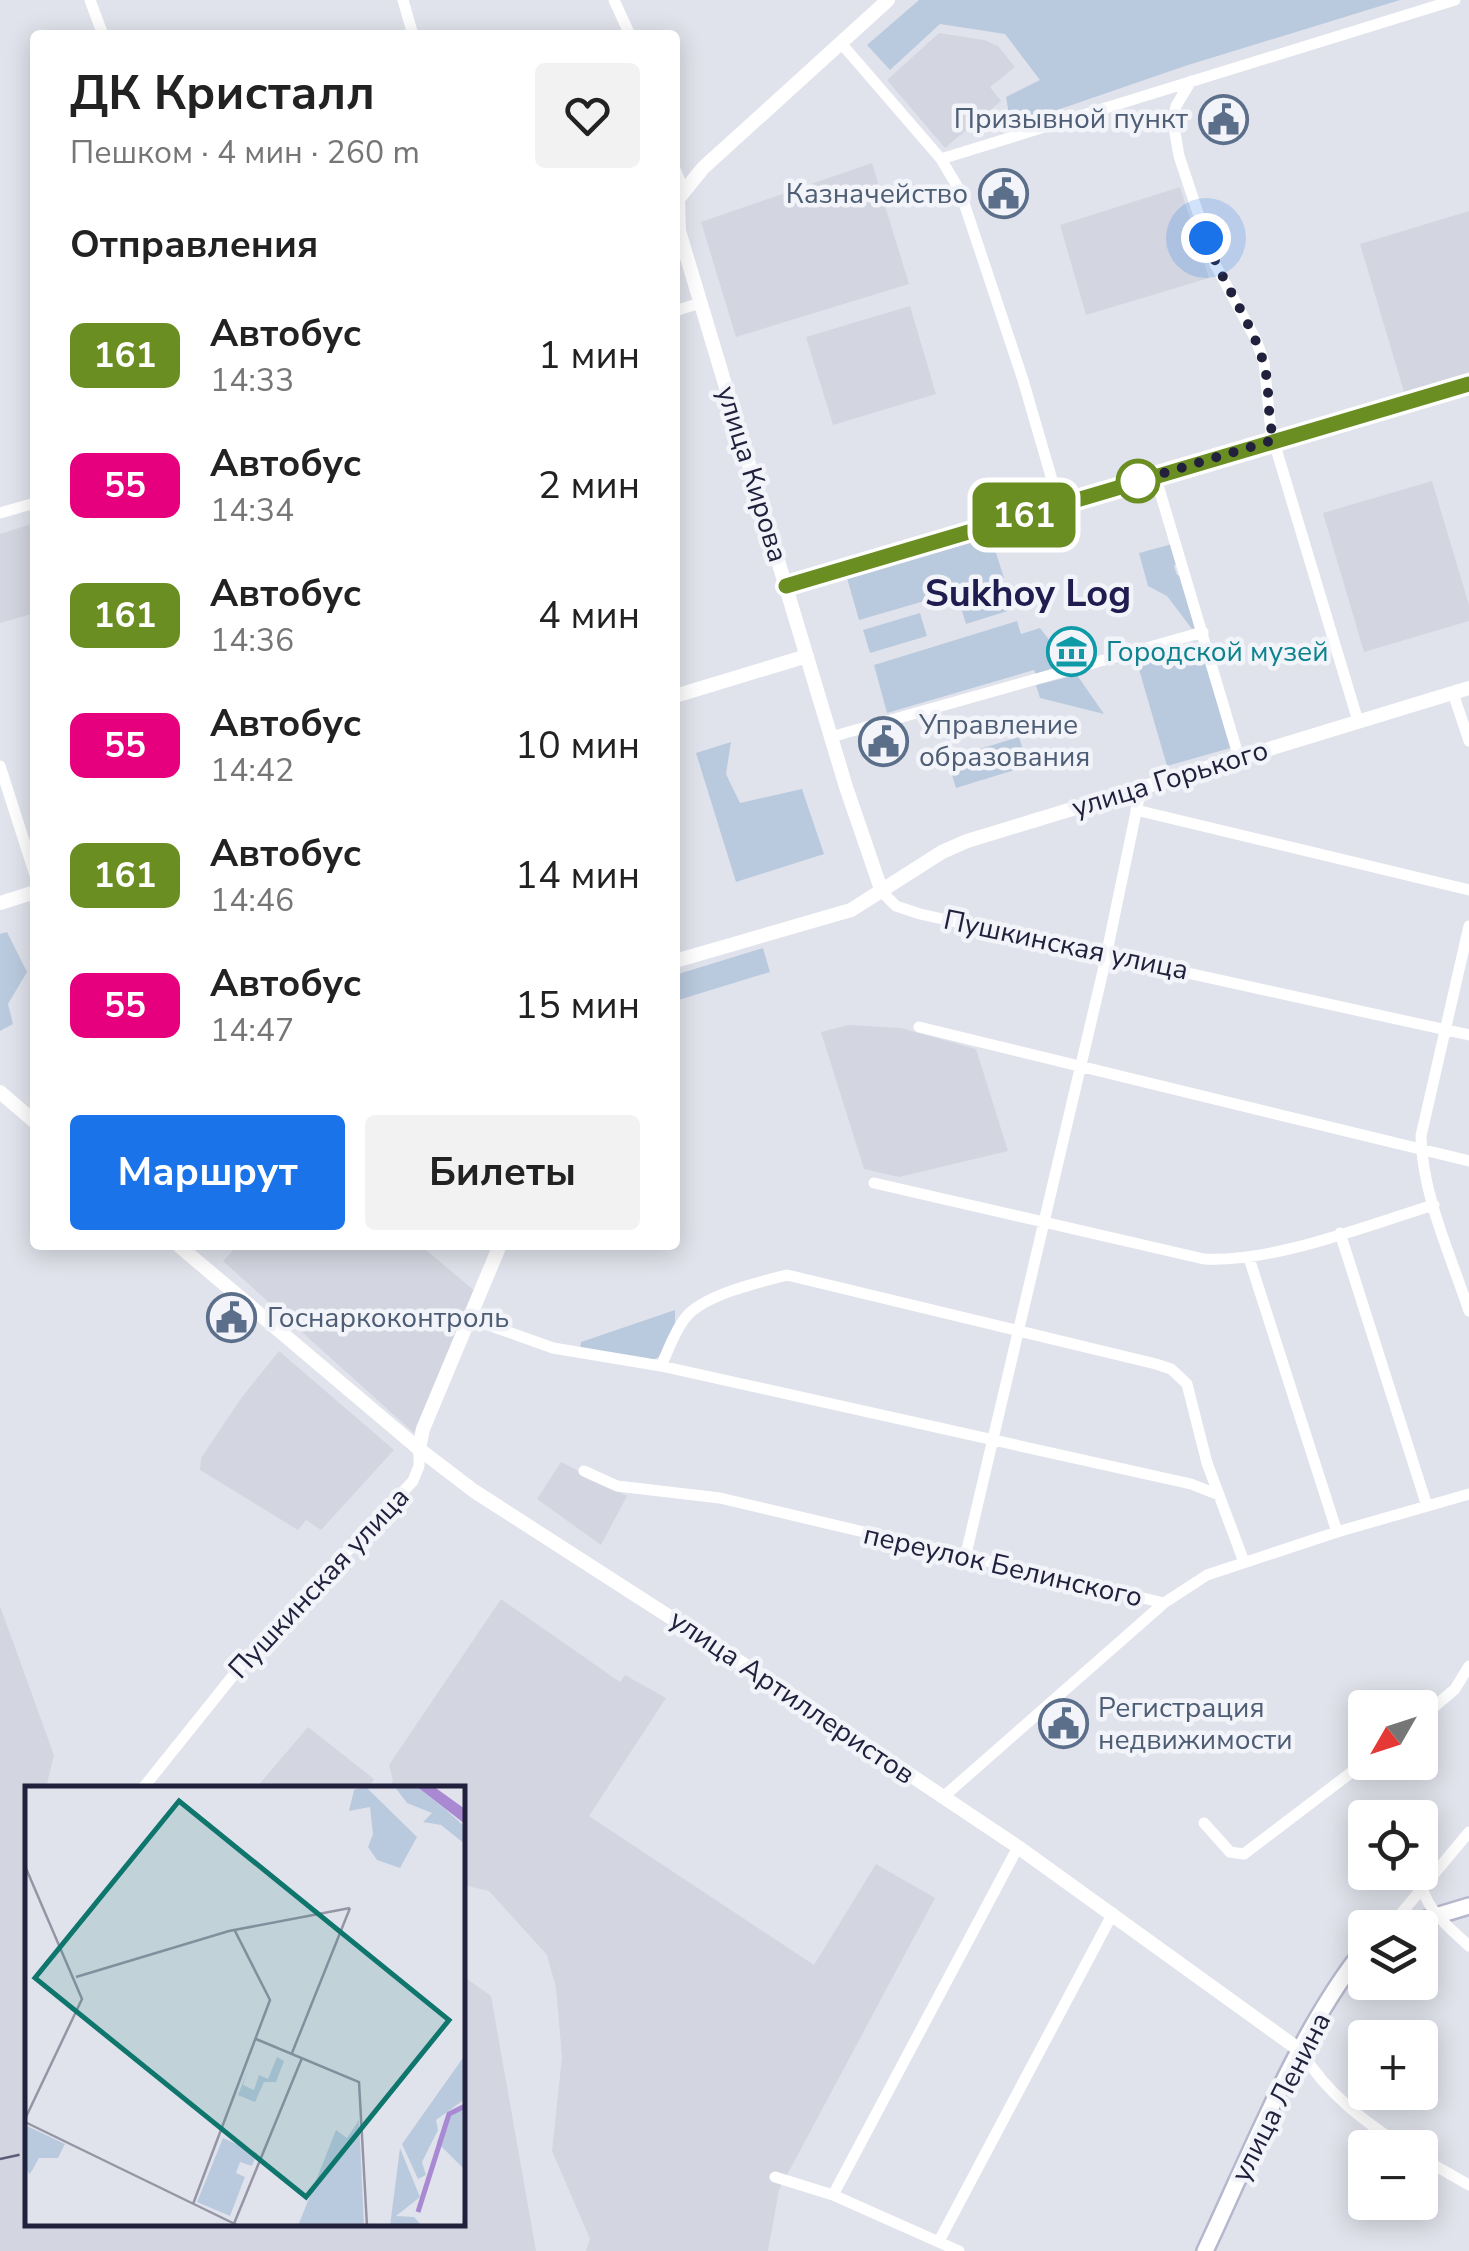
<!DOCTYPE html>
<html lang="ru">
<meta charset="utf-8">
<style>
:root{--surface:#fff;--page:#f2f2f2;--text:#222;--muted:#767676;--accent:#1a73e8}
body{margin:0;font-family:"Nunito Sans",sans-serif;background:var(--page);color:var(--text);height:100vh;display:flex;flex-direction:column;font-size:38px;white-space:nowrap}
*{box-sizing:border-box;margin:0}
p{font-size:32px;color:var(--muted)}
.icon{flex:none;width:55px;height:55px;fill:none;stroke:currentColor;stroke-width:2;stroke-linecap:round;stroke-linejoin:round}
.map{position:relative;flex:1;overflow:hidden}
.sheet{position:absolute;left:30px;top:30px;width:650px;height:1220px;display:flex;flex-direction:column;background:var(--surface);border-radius:10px;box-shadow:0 5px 25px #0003}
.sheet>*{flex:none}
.badge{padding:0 20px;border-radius:15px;font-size:35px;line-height:65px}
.needle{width:65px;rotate:231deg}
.buttons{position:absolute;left:1348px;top:1690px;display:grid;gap:20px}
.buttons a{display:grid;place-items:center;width:90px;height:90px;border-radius:10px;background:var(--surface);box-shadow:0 5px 25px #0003;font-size:50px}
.you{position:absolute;width:50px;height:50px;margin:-25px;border:8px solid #fff;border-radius:50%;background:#1a73e8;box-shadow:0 0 0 15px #1a73e833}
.map>.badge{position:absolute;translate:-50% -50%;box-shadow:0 0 0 5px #fff}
h2{padding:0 40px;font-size:38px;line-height:90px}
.round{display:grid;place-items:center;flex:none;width:105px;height:105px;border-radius:10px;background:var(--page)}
.overview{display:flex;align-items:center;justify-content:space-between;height:170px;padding:0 40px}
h1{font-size:48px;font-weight:700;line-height:75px}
.cta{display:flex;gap:20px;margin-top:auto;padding:20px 40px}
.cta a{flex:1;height:115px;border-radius:10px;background:var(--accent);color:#fff;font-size:40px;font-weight:700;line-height:115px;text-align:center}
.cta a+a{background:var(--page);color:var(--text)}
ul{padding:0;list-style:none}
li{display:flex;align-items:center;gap:30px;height:130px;padding:0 40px}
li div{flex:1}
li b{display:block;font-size:38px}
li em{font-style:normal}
li .badge{min-width:110px;font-weight:700;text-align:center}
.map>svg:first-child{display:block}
.built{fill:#d3d5e0}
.green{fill:#bacade}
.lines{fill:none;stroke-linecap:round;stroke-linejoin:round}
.secondary-casing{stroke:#b5b7cc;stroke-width:20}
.minor{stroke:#fff;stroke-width:11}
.tertiary{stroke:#fff;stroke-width:14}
.secondary{stroke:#fff;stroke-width:15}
.rail{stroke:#5c5c79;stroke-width:2.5;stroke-dasharray:20 10;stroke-linecap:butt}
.line-casing{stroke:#fff;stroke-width:22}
.line{stroke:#6b8e23;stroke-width:15}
.walk{stroke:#22213d;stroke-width:10;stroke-dasharray:0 18}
.stop-dot{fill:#fff;stroke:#6b8e23;stroke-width:5}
.labels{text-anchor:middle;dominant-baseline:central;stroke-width:9;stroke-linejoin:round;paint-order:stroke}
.service-label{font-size:28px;fill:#4e5e75;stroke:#f2f4f9;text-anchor:start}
.street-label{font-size:28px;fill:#22213d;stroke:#f2f4f9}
.culture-label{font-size:28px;fill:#0d838f;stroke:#f2f4f9;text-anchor:start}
.district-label{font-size:38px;font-weight:bold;fill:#1f1d50;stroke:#f2f4f9}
.inset-river{fill:none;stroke:#a889d2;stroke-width:5}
.inset-road{fill:none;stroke:#9595a6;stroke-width:2.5}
.view{fill:#0f766e;fill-opacity:0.15;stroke:#0f766e;stroke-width:5}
.inset-edge{fill:none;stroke:#22213d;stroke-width:5}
</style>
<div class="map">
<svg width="1469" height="2251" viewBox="0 0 1469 2251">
<rect width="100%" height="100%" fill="#e1e3ec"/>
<path class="built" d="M939,33l45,7 14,6 17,21 -25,20 11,14 -56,47 -58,-68z
M872,163l37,121 -173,53 -35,-115z
M1180,187l29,91 -123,37 -26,-90z
M1469,211v161l-65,20 -44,-148z
M910,306l26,88 -103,31 -27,-88z
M1432,481l37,124v16l-105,31 -41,-139z
M35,523v90l-35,10v-89z
M849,1025l52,3 75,21 32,102 -109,26 -35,-8 -43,-137z
M238,1245h182l55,46 -61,142 -191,-172z
M279,1351l115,99 -73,80 -15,-10 -8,10 -98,-60 1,-12 41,-61z
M561,1462l66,34 -26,49 -64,-46z
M501,1599l119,83 5,-7 41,23 -77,118 225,149 62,-101 59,34 -156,292 -11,61h-182l4,-12 -38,-88 10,-94 -6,-69 -9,-33 -58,-64 -26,-6 -1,-97h-73l4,-7 -4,-16z
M0,1606l54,149 -8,33h-18v436h434l1,-248 28,20 45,255h-536z
M308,1727l66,52 -5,9h-113z"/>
<path class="green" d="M919,0h481l-215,66 -174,60 -5,-29 34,-17 -35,-46 -65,-10 -50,46 -23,-25z
M991,537l13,41 -145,42 -12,-42z
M1172,544l6,18 -4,4 3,9 5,1 16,51 -6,2 -25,-33 -19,-10 -9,-33z
M1007,587l7,22 -48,15 -7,-23z
M920,613l7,23 -57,17 -7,-23z
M1017,621l4,13 19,-6 14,18 7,25 -24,7 -3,-8 -147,43 -13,-48z
M1195,644h5l34,103 -67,19 -31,-107z
M1077,675l27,39 -64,-16 -4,-13z
M1019,737l9,29 -72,22 -9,-29z
M731,742l-5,32 14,29 62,-14 22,65 -88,28 -40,-129z
M7,932l20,40 -19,32 5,20 -13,7v-97z
M763,948l7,24 -95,29v-26z
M675,1310v13l-16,34 -9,4 -70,-11 1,-8z"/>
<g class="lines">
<defs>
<path id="secondary" d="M1396,1928l73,-22
M1205,2251c45,-95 94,-222 160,-303"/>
</defs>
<use href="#secondary" class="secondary-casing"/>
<path class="minor" d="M90,0l13,35
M403,0l10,35
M614,0l16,35
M840,42l101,117 19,32 63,189 36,124
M1191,81l-15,25 -3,15 6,35 36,108 41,76 8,22 7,70 87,289
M941,159l514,-159
M675,169l5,12 -2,18
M675,311l25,-8
M1155,475l84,283
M0,513l35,-10
M1453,693l16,48
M831,737l372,-105
M0,766l35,109
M1136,810l333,80
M882,892l14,14 24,8 549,121
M1469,926l-48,210c1,59 30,120 48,175
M919,1027l550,134
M874,1183l330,76c69,4 163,-34 230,-54
M1340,1233l87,273
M1249,1258l88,274
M469,1318l84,30 108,18 530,118 28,11
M661,1366c7,-15 14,-36 25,-49 18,-22 73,-35 101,-42l369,89 15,5 16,15 20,79 37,99
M584,1471l33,15 103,12 444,105
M965,1558l138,-587 38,-183
M1420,1719l35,-30 14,-23
M143,1788l101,-126 169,-181 6,-15v-17
M942,1798l222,-195 43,-28 130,-43 132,-38
M1204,1823l26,29 14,2 121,-92
M1422,1887c7,26 28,41 47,59
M1389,1928l80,-96
M1301,2051c26,43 62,69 103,97
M1420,2157l49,28
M775,2177l58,18 126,56
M833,2195l185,-348
M939,2241l174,-328"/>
<path class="tertiary" d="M785,586l684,-202
M675,696l132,-40
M882,892l-36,-105 -167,-556 -1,-32 25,-31 185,-168
M0,903l35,-11
M675,961l176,-51 91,-58 25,-11 502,-153
M0,1092l35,30
M178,1245l241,204 55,42 320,206 224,150 283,204
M419,1449l4,-20 77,-184"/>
<use href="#secondary" class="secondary"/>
<path class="rail" d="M0,2159l28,-6"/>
</g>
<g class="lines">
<defs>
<path id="line" d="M786,586l683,-202"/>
</defs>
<use href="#line" class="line-casing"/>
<use href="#line" class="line"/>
<path class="walk" d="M1138,481l-4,1 140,-42c-8,-26 -3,-53 -11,-79 -13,-43 -42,-79 -57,-123"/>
</g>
<defs>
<symbol id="civic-ring" viewBox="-11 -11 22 22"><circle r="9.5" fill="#f2f4f9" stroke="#5c6f8a" stroke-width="1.5"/><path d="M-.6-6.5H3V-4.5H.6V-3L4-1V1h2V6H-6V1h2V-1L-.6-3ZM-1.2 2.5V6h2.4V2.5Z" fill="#5c6f8a"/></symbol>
<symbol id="museum-ring" viewBox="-11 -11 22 22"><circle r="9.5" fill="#f2f4f9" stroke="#0f9aa8" stroke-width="1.5"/><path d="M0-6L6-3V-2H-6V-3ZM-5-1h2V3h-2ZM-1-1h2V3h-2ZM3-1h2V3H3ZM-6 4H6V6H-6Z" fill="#0f9aa8"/></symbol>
</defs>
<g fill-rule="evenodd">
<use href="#civic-ring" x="1196" y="92" width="55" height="55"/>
<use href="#civic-ring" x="976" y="166" width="55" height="55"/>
<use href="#museum-ring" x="1044" y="624" width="55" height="55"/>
<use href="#civic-ring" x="856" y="714" width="55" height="55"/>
<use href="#civic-ring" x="204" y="1290" width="55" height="55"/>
<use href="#civic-ring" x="1036" y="1696" width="55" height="55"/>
</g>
<circle class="stop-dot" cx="1138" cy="481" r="20"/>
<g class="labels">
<g class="service-label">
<text x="1188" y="119" text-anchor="end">Призывной пункт</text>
<text x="968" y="194" text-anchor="end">Казначейство</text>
<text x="919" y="725">Управление<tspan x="919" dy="32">образования</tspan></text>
<text x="267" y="1318">Госнаркоконтроль</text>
<text x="1098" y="1708">Регистрация<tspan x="1098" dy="32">недвижимости</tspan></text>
</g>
<g class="street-label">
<text transform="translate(752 474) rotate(73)">улица Кирова</text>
<text transform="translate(1170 779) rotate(-17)">улица Горького</text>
<text transform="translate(1066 945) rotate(12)">Пушкинская улица</text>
<text transform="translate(1003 1566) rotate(13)">переулок Белинского</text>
<text transform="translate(319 1583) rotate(-47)">Пушкинская улица</text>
<text transform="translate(792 1697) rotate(34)">улица Артиллеристов</text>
<text transform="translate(1281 2097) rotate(-63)">улица Ленина</text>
</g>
<g class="culture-label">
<text x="1106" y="652">Городской музей</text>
</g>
<g class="district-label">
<text x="1028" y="593">Sukhoy Log</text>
</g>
</g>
<g transform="translate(25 1786)">
<rect width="440" height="440" fill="#e1e3ec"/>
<path d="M340,0l52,51 -17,31 -23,-8 -9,-13 5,-13 -3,-27 -21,4 5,-21zM369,0h22l29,23 20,18v17l-24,-19 -18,-3 9,-9 -25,-10zM440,269v44l-29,21 2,10 -16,32 4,13 -8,4 -16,-35zM252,271l7,4 -8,21h-12l-9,20 -17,-7 11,-27 -6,17 11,5 5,-15 9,4zM440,322v61h-1l-27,-27 10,-27zM334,334l5,106h-66l38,-96 11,8zM2,340l38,18 -7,14h-19l-9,16 -5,-5zM198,352l34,15 -5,13 -12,-4 -4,11 9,4 -15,39 -33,-14zM375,362l20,49 -24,19 18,1 8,9h-32z" fill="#bacade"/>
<path d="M391,0h17l32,23v15z" fill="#a889d2"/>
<path class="inset-river" d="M393,426l31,-98 16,-8"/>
<path class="inset-road" d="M0,80l57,133 -57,120M51,191l153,-46 121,-23M231,253l103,43 8,144M267,267l58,-145M0,336l214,104M168,418l77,-204 -36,-71M208,440l69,-168"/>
<path class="view" d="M154,15l270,219 -143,177 -271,-219z"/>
<rect width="440" height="440" class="inset-edge"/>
</g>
</svg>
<div class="buttons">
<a><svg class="needle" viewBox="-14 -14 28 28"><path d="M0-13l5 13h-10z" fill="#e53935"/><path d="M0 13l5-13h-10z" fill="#767676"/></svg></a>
<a><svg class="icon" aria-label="locate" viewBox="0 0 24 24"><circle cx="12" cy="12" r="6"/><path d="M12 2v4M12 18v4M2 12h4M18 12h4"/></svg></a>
<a><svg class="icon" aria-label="layers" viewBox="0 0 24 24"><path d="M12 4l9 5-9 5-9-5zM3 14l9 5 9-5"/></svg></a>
<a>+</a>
<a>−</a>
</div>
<div class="you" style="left:1206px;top:238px"></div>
<b class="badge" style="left:1024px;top:515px;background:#6b8e23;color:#fff">161</b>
<section class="sheet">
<div class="overview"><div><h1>ДК Кристалл</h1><p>Пешком · 4 мин · 260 m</p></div><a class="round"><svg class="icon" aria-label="heart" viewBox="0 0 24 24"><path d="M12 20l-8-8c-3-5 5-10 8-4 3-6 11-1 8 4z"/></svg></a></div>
<h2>Отправления</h2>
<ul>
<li><span class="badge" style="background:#6b8e23;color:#fff">161</span><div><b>Автобус</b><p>14:33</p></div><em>1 мин</em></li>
<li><span class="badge" style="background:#e6007e;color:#fff">55</span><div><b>Автобус</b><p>14:34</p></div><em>2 мин</em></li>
<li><span class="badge" style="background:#6b8e23;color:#fff">161</span><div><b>Автобус</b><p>14:36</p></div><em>4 мин</em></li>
<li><span class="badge" style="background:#e6007e;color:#fff">55</span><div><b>Автобус</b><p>14:42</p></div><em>10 мин</em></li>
<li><span class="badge" style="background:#6b8e23;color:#fff">161</span><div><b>Автобус</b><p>14:46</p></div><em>14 мин</em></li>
<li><span class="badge" style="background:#e6007e;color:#fff">55</span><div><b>Автобус</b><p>14:47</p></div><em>15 мин</em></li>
</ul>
<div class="cta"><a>Маршрут</a><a>Билеты</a></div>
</section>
</div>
